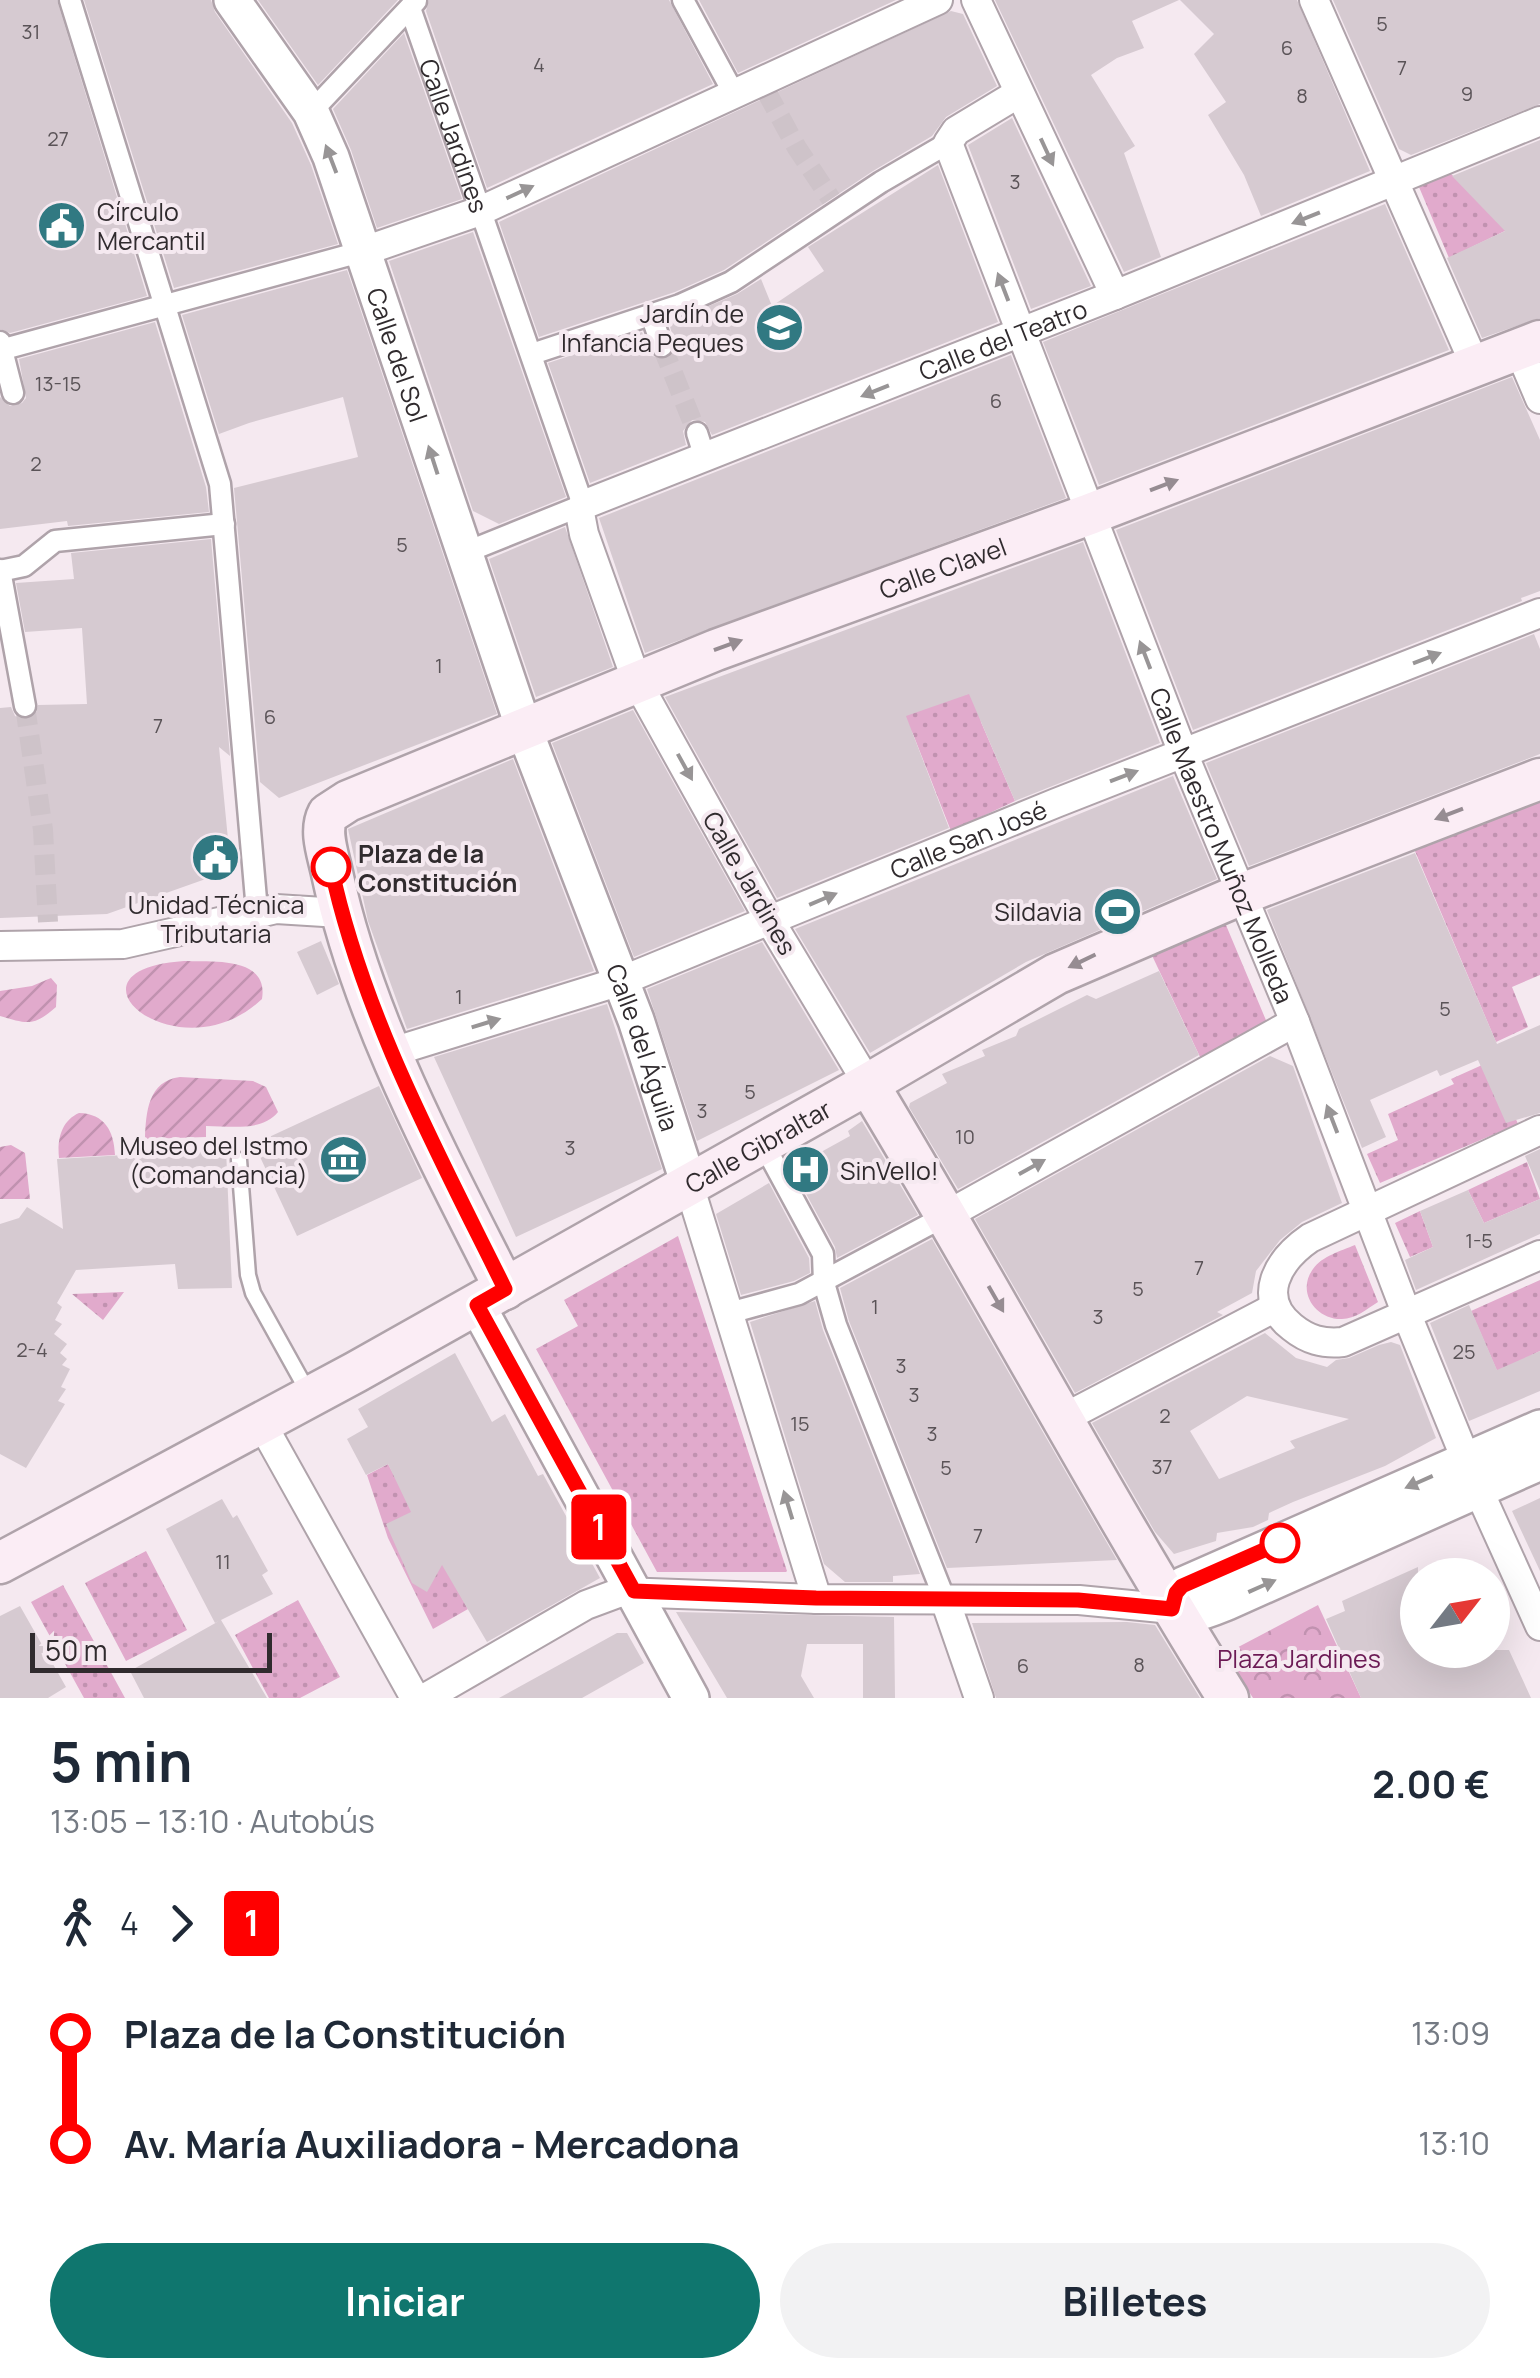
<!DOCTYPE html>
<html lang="es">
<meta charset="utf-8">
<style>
:root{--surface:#fff;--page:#f2f2f3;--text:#1f2937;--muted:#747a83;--accent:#0f766e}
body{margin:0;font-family:Manrope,sans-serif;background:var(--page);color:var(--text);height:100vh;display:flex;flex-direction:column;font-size:38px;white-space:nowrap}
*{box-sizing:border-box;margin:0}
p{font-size:32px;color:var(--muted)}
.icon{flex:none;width:55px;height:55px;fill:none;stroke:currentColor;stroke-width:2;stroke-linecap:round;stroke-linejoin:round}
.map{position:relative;height:1698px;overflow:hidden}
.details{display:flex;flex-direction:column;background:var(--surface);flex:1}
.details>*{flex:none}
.badge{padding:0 20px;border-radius:8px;font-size:35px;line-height:65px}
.needle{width:65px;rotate:59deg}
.buttons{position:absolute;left:1400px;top:1558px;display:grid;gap:20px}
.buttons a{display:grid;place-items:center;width:110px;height:110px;border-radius:50%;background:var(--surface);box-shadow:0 10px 40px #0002;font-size:50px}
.scale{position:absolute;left:30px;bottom:25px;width:242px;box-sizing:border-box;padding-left:10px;border:5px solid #302b2e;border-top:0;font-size:28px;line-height:35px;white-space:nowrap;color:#302b2e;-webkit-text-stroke:8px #f5e9f0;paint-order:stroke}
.map>.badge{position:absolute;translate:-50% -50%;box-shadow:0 0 0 5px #fff}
.legs{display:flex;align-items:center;gap:15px;height:110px;padding:0 50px;font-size:32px}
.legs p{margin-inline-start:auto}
.overview{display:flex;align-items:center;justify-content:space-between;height:170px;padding:0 50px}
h1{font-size:55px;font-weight:700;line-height:75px}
.primary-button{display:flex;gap:20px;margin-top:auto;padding:20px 50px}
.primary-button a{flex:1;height:115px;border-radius:60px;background:var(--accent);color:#fff;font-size:40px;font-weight:700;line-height:115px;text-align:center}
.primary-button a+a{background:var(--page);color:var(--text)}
ul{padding:0 50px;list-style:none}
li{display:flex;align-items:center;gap:35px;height:110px;font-size:38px}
li i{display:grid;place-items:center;width:15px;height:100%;margin:0 12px;background:currentColor}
li i::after{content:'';width:25px;height:25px;margin:-12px;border:8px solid;border-radius:50%;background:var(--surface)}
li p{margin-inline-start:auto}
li:first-child i{background:linear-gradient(#0000 50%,currentColor 0)}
li:last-child i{background:linear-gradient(currentColor 50%,#0000 0)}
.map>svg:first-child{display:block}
.grass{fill:url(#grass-dots)}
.park{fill:url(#park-crowns)}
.garden{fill:url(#garden-furrows)}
.building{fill:#d6cad1;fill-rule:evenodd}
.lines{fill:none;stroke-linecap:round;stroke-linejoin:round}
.pedestrian-tunnel{stroke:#cec3c9;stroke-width:20;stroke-dasharray:20 10;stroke-linecap:butt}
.service-casing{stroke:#afa3aa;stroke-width:19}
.pedestrian-casing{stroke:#afa3aa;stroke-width:25}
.minor-casing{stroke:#afa3aa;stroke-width:32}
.tertiary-casing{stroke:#afa3aa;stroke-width:40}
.secondary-casing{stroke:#afa3aa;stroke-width:45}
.service{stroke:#fff;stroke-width:14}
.pedestrian{stroke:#fff;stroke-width:20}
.minor{stroke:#fff;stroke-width:28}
.tertiary{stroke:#fff;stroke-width:35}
.secondary{stroke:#fbedf5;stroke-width:40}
.oneway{fill:#989596}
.oneway2{fill:#968c92}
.line-1-casing{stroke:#fff;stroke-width:22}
.line-1{stroke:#f00;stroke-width:15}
.stop-1-dot{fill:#fff;stroke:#f00;stroke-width:5}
.labels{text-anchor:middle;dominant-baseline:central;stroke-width:8;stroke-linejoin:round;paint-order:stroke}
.number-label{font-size:20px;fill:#5a5357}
.street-label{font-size:25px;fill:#302b2e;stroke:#f5e9f0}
.poi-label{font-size:25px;fill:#302b2e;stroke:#f5e9f0;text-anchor:end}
.stop-label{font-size:25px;font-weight:bold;fill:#302b2e;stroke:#f5e9f0;text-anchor:start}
.park-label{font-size:25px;fill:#6c1b55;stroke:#f5e9f0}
</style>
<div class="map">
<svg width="1540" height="1698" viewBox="0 0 1540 1698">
<defs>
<pattern id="grass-dots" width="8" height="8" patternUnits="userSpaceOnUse" patternTransform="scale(2.5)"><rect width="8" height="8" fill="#e1aacc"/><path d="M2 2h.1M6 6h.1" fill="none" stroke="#c192b0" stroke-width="1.8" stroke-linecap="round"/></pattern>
<pattern id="park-crowns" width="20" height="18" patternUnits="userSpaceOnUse" patternTransform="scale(2.5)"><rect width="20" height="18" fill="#e1aacc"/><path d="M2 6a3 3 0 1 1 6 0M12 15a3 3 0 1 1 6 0" fill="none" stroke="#c192b0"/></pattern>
<pattern id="garden-furrows" width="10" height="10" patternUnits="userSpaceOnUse" patternTransform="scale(2.5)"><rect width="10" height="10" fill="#e1aacc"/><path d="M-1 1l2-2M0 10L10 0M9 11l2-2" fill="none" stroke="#c192b0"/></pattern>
</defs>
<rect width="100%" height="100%" fill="#f5e9f0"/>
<path class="grass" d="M1450,173l59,56 -60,29 -30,-71z
M976,691l5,31 34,79 -64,30 -38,-97 -11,-18z
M1540,789v186l-28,12 16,40 -32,15 -87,-205z
M1223,918l45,107 -67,34 -53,-112z
M1491,1061l27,63 -138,59 -13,-29 31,-14 -10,-26 66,-30 -3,-5z
M1527,1162l13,37 -56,24 -16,-33z
M1420,1211l13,36 -23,10 -15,-34z
M678,1236l109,335 -1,1h-129l-121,-223 42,-23 -14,-26z
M1355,1245l23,57c-11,7 -23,17 -36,17 -26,1 -46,-27 -29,-50 9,-13 28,-18 42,-24z
M1540,1280v71l-8,4 -21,48 -40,-92z
M124,1292l-21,28 -31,-26z
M388,1464l80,145 -35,20 -45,-91 -21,-63z
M146,1551l41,79 -61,31 -41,-78z
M63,1585l62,113h-41l-53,-96z
M298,1600l42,77 -40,21h-31l-34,-63z"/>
<path class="park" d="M1318,1605l43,93h-108l-28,-44z"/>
<path class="garden" d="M184,961c28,1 85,-5 78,38 -83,79 -212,-29 -78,-38z
M51,978l6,7 -1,22c-23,20 -28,17 -56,9v-25l32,-5z
M180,1077l73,4 13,6 12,25c-16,20 -48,14 -72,14v11l-61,2c1,-27 3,-58 35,-62z
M79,1113c26,1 35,18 36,42l-56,3c-2,-18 2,-37 20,-45z
M11,1145l14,8 5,46h-30v-52z"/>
<path class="building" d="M0,0h57l90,296 -137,37 -10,-4z
M84,0h127l4,12 77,111 19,42 27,79 -164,44z
M258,0h140l-80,85z
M429,0h240l44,84 -226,104 -61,-177z
M699,0h197l-158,73z
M995,0h184l-47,21 12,27 -27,10 -26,17 44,71 -11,7 37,104 -37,15z
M1180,0h117l73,171 -109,45 -17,-41 -36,-60 18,-13 -32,-48 20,-20z
M1333,0h207v104l-129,51 -12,-6z
M951,11l12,3 34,72 -51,31 -14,19 -59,35 -149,99 -49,22 -136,45 -40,-115z
M404,33l58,166 -85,29 -26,-78 -18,-41z
M1012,118l79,168 -60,23 -63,-164z
M1540,140v178l-58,20 -35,-80 58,-27 -53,-55z
M938,165l60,157 -286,113 -7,-13 -13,-2 -9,11 3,14 -96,38 -42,-120 94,-31 10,24 15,3 9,-11 -7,-25 68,-29 24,-15 11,27 52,-35 -16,-24z
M1385,204l64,146 -350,135 -56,-143z
M473,232l93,265 -67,27 -26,-13 -84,-250z
M347,270l150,444 -218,84 -19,-16 -26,-294 124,-31 -15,-60 -94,26 -30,11 -37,-119z
M155,322l51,165 3,25 -141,14 -1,-5 -67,8v-132l10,9 12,-3 4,-5 -7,-39z
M1011,355l55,143 -421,155 -46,-135z
M1512,377l28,63v151l-19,7 1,3 -329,129 -77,-200z
M565,527l48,140 -77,30 -47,-138z
M211,539l19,217 -11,-9 12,123 -124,44 -107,4v-210l11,-1 4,9 11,4 9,-4 3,-11 49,-1 -5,-76 -57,4 -9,-49 58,-4 -3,-26z
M1083,542l77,201 -145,58 -46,-107 -63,22 43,112 -172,70 -112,-201z
M1534,634l6,15v105l-291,112 -43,-103z
M633,710l112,201 -111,46 -82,-214z
M513,759l81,212 -187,58 -39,-108 -20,-92z
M1173,776l44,103 -191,83 -156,91 -75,-124z
M1415,853l82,191 43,-19v88l-34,10 -28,-63 -38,16 -3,-6 -67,30 16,37 -24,11 -95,-238z
M321,941l18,43 -22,11 -20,-43z
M762,942l77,128 -142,71 -50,-152z
M1159,971l40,84 -241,134 -49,-82 1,-4 37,-20 -5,-9 43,-18 -3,-6 34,-14 3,-7 68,-34 9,4z
M607,1004l55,165 -146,68 -82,-180z
M1270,1056l23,10 49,137 -40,19 -22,18 -24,31 -4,22 -35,19 6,3 -148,78 -100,-174z
M379,1086l43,92 -125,58 -43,-92z
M862,1121l56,94 -81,43 -2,-11 -43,-79 58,-32 -2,-5z
M226,1149l6,139 -54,1 -3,-25 -99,6 -19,33 5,4 -7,13 7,4 -8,10 13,10 -7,9 7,6 -5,6 8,4 -9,18 5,2 -8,12 7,3 -39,64 -26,-14v-230l19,-6 8,-11 36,22 -6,-70z
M1540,1149v42l-15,-35z
M769,1183l40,75 1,15 -16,8 -53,14 -25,-81z
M1468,1190l16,33 56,-24v35l-124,56 -11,-30 28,-13 -13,-36z
M932,1239l139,242 46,79 -170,8 -98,-247 -9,-33z
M815,1301l8,29 97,244 -27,2v6h-48l-21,-18 -74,-242z
M1469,1305l28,65 43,-19v40l-71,30 -39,-98z
M1265,1333l31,25 31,9 9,-7 13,-2 30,-13 12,-3 9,3 36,93 -51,28 -92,36 -24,11 -1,7 -15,7 -36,6 -1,8 -42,13 -19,-22 -63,-109zM1247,1396l102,23 -59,22 5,7 -76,31 -29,-48z
M455,1353l37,69 13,-8 33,62 5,-2 57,104 -113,64 -45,-77 -15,27 -15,-9 -26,-59 25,-12 -23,-48 -22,11 -19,-36 21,-12 -10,-18z
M1540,1498v73l-28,-60z
M222,1499l11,19 4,-3 31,56 -6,4 11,19 -52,26 46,78h-123l-14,-27 89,-50 -4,2 -49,-94z
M1418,1567v83h91l22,48h-170l-35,-79 19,-8 -3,-10z
M20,1606l46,81 -18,11h-48v-82z
M676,1612l218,5 1,81h-32v-54h-56l-6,32 13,22h-87z
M1127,1622l28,3 45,73h-204l-24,-75z
M617,1633h10l17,30 -62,35h-83z"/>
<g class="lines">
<path class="pedestrian-tunnel" d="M766,91l31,57 34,51
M662,346l35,87
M25,706l18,124 5,92"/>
<defs>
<path id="service" d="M239,1160l9,115 5,18 55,99"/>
<g id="pedestrian">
<path d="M70,0l150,484 37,427"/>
<path d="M683,0l50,92"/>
<path id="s1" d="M410,8l173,497 -119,48"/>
<path d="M311,112l105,-111"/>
<path d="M651,315l11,31"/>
<path d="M0,342l13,51"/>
<path d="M0,350l364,-99"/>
<path d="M532,354l148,-49 51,-23 150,-100 67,-39"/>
<path d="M697,433l8,25"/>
<path d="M0,570l25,136"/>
<path d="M0,571l24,-5 31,-25 169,-17"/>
<path d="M763,1143l60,111 1,29 12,42 109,275"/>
<path d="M729,1313l70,-19 148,-79"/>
</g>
<g id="minor">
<path d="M976,0l139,295"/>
<path d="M1314,0l161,365"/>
<path id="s2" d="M1019,93l-63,38 -8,12 235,610 112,269 112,293 71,174 62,137"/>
<path d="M364,251l116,-40 458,-211"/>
<path d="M1515,351l8,8 17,40"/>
<path d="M0,946l123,-2 153,-35 64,4"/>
<path id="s3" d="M392,1052l229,-71 435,-178 484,-190"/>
<path id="s4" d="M868,1084l-98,-163 -133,-239 -53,-148 -4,-21 3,-8 532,-210 425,-174"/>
<path d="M1540,1130l-230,108c-32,22 -55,60 -18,89 16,13 31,17 51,15l197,-87"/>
<path d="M689,1185l128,414"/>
<path d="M947,1215l348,-193"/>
<path d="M1064,1418l210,-110"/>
<path d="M262,1424l153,274"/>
<path d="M945,1600l34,98"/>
<path d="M425,1698l161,-93 35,-13 196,7 262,1 93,9"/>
</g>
<g id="tertiary">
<path id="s5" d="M232,0l79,112 20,45 193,572 112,291 53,165"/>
<path d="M477,1305l214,393"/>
<path d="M1540,1428l-357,157 -7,8 -4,16c20,9 35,1 55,-7l313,-140"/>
</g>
<g id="secondary">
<path d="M868,1084c123,203 234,413 360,614"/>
<path id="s6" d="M505,1289c-67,-133 -142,-270 -173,-416 -4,-19 -13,-42 -4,-59l20,-13 368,-151 374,-136 450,-173"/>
<path id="s7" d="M0,1563l356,-191 512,-288 188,-110 186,-80 298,-115"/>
</g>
</defs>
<use href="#service" class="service-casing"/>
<use href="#pedestrian" class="pedestrian-casing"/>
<use href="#minor" class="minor-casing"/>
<use href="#tertiary" class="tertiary-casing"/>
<use href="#secondary" class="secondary-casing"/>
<use href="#service" class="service"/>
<use href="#pedestrian" class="pedestrian"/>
<use href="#minor" class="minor"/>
<use href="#tertiary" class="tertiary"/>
<use href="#secondary" class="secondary"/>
</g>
<defs><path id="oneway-solid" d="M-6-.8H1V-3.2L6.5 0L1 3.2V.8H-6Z" transform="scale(2.5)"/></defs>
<g class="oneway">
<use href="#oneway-solid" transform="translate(1047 152) rotate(65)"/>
<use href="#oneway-solid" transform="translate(331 159) rotate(-111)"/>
<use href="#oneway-solid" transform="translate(520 192) rotate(-25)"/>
<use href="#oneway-solid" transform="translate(1306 218) rotate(158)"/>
<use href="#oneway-solid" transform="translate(1003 287) rotate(-111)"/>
<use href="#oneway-solid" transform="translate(875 391) rotate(158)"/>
<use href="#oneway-solid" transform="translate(433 460) rotate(-108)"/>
<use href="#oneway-solid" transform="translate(1145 655) rotate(-111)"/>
<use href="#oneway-solid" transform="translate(1427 658) rotate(-21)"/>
<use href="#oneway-solid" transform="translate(685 767) rotate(61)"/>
<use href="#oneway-solid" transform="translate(1124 776) rotate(-21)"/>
<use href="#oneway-solid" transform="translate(823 899) rotate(-23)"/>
<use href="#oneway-solid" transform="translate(486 1023) rotate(-17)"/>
<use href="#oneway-solid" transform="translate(1332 1119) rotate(-111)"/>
<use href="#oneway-solid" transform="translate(1032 1167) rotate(-29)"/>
<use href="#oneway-solid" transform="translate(1419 1482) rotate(156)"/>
<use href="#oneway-solid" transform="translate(788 1505) rotate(-107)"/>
<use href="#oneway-solid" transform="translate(1262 1586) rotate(-24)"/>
</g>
<g class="oneway2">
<use href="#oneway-solid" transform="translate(1164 485) rotate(-21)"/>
<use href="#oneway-solid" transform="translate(728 645) rotate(-20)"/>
<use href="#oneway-solid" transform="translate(1449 814) rotate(159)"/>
<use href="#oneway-solid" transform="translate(1082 961) rotate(154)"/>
<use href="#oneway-solid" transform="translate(996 1299) rotate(60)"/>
</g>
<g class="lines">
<defs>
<path id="line-1" d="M331,867c32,149 107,286 174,422l-28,16 157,286 182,7 262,2 94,9 4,-16 6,-7 98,-43"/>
</defs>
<use href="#line-1" class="line-1-casing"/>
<use href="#line-1" class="line-1"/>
</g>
<defs>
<symbol id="civic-disc" viewBox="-11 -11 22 22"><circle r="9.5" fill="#317982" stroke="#f5e9f0"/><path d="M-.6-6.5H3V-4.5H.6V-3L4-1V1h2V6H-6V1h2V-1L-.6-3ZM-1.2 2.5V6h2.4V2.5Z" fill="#fff"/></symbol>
<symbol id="school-disc" viewBox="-11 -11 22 22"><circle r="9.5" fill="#317982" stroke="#f5e9f0"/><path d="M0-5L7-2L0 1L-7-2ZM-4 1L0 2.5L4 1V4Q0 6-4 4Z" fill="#fff"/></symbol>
<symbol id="stadium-disc" viewBox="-11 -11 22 22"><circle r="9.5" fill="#317982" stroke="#f5e9f0"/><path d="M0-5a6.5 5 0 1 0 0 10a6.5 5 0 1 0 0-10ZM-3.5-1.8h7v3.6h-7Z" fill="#fff"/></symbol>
<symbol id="museum-disc" viewBox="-11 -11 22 22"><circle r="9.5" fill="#317982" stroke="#f5e9f0"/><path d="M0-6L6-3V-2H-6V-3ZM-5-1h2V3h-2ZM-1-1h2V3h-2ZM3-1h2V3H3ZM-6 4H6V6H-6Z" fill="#fff"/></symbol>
<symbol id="hospital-disc" viewBox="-11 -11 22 22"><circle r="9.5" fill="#317982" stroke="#f5e9f0"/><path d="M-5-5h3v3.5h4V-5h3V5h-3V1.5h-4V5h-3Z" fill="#fff"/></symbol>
</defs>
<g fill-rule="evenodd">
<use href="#civic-disc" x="34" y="198" width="55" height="55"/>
<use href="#school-disc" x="752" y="300" width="55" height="55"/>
<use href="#civic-disc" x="188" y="830" width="55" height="55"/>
<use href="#stadium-disc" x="1090" y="884" width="55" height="55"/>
<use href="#museum-disc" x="316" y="1132" width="55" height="55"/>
<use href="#hospital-disc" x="778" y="1142" width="55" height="55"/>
</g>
<g class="stop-1-dot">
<circle cx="331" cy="867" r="18"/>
<circle cx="1280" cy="1543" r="18"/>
</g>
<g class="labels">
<g class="number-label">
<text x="1382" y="23">5</text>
<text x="31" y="31">31</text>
<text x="1287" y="47">6</text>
<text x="539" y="64">4</text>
<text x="1402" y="67">7</text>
<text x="1467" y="93">9</text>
<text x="1302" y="95">8</text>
<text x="58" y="138">27</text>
<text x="1015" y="181">3</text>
<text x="58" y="383">13-15</text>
<text x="996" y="400">6</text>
<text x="36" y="463">2</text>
<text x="402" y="544">5</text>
<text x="439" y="665">1</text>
<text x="270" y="716">6</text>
<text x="158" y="725">7</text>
<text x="459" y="996">1</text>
<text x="1445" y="1008">5</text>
<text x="750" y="1091">5</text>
<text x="702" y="1110">3</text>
<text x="965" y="1136">10</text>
<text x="570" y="1147">3</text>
<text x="1479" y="1240">1-5</text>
<text x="1199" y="1267">7</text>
<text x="1138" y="1288">5</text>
<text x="875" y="1306">1</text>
<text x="1098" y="1316">3</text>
<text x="32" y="1349">2-4</text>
<text x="1464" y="1351">25</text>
<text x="901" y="1365">3</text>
<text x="914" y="1394">3</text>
<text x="1165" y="1415">2</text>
<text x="800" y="1423">15</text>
<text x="932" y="1433">3</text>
<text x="1162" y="1466">37</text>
<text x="946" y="1467">5</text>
<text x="978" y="1535">7</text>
<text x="223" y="1561">11</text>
<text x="1139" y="1664">8</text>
<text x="1023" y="1665">6</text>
</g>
<g class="street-label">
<text stroke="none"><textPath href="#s1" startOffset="135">Calle Jardines</textPath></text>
<text stroke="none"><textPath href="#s4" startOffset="1102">Calle del Teatro</textPath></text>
<text stroke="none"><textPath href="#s5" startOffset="395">Calle del Sol</textPath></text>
<text stroke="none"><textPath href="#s6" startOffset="1175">Calle Clavel</textPath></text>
<text stroke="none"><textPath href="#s3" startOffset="615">Calle San José</textPath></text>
<text stroke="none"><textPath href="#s2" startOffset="842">Calle Maestro Muñoz Molleda</textPath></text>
<text transform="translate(750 883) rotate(60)">Calle Jardines</text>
<text stroke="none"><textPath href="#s5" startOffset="1130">Calle del Águila</textPath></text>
<text stroke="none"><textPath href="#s7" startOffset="865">Calle Gibraltar</textPath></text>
</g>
<g class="poi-label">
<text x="97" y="211" text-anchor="start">Círculo<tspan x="97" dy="29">Mercantil</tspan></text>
<text x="744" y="313">Jardín de<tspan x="744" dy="29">Infancia Peques</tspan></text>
<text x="216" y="904" text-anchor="middle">Unidad Técnica<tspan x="216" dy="29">Tributaria</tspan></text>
<text x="1082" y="911">Sildavia</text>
<text x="308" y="1145">Museo del Istmo<tspan x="308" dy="29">(Comandancia)</tspan></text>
<text x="840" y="1170" text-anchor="start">SinVello!</text>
</g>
<g class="stop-label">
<text x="358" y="853">Plaza de la<tspan x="358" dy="29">Constitución</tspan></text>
</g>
<g class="park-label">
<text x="1299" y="1658">Plaza Jardines</text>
</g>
</g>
</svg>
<div class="buttons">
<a><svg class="needle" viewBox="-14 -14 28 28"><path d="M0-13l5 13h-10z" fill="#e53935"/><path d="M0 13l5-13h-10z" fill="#747a83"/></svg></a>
</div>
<div class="scale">50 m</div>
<b class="badge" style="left:599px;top:1527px;background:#f00;color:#fff">1</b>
</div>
<section class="details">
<div class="overview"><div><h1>5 min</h1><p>13:05 – 13:10 · Autobús</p></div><b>2.00 €</b></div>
<div class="legs"><svg class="icon" aria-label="walk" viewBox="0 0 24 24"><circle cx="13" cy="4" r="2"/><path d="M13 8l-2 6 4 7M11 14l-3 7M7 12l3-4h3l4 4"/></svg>4<svg class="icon" aria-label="forward" viewBox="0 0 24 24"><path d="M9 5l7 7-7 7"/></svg><b class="badge" style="background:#f00;color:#fff">1</b></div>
<ul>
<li><i style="color:#f00"></i><b>Plaza de la Constitución</b><p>13:09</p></li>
<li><i style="color:#f00"></i><b>Av. María Auxiliadora - Mercadona</b><p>13:10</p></li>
</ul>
<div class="primary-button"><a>Iniciar</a><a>Billetes</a></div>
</section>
